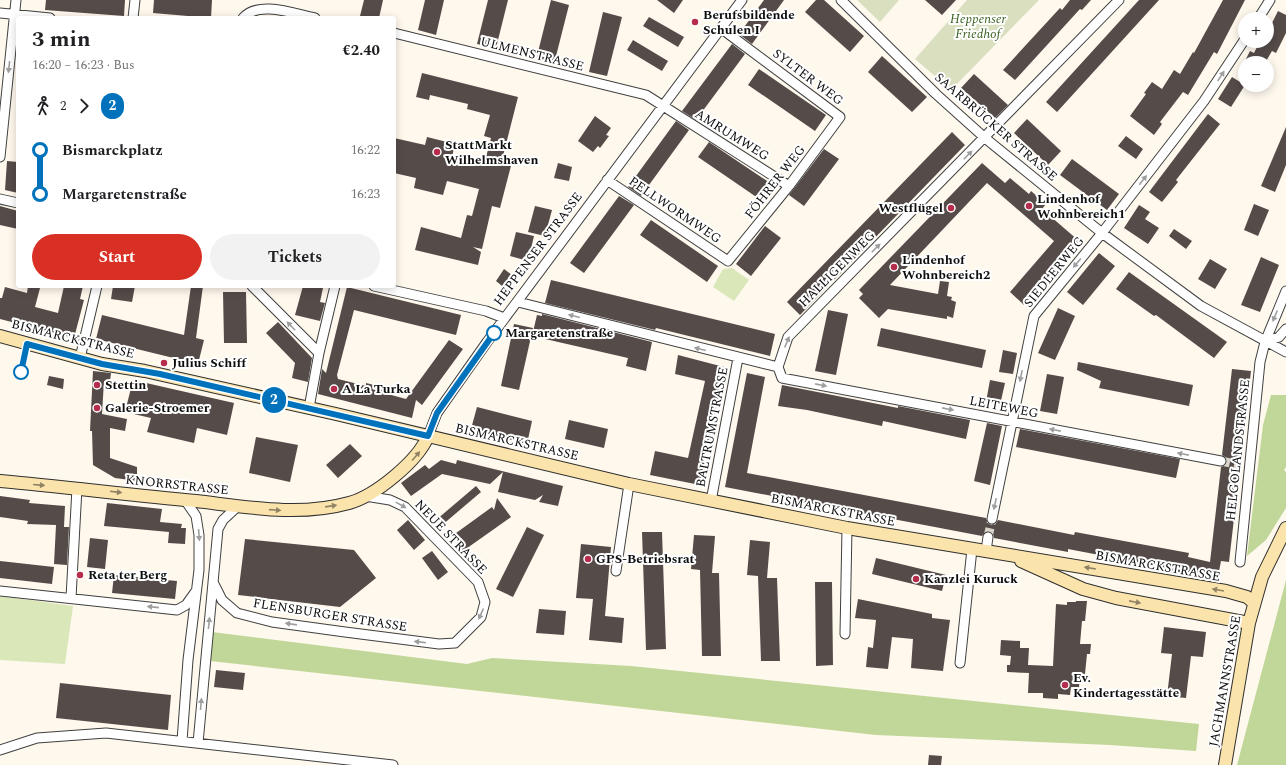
<!DOCTYPE html>
<meta charset="utf-8">
<style>
:root{--surface:#fff;--page:#f2f2f2;--text:#202124;--muted:#757577;--accent:#d93025}
body{margin:0;font-family:Spectral,serif;background:var(--page);color:var(--text);height:100vh;display:flex;flex-direction:column;font-size:15px;white-space:nowrap}
*{box-sizing:border-box;margin:0}
p{font-size:13px;color:var(--muted)}
.icon{flex:none;width:22px;height:22px;fill:none;stroke:currentColor;stroke-width:2;stroke-linecap:round;stroke-linejoin:round}
.map{position:relative;flex:1;overflow:hidden}
.panel{position:absolute;left:16px;top:16px;width:380px;height:272px;display:flex;flex-direction:column;background:var(--surface);border-radius:4px;box-shadow:0 2px 10px #0003}
.panel>*{flex:none}
.badge{padding:0 8px;border-radius:13px;font-size:14px;line-height:26px}
.fabs{position:absolute;left:1238px;top:12px;display:grid;gap:8px}
.fabs a{display:grid;place-items:center;width:36px;height:36px;border-radius:50%;background:var(--surface);box-shadow:0 2px 10px #0003;font-size:20px}
.map>.badge{position:absolute;translate:-50% -50%;box-shadow:0 0 0 2px #fff}
.legs{display:flex;align-items:center;gap:6px;height:44px;padding:0 16px;font-size:13px}
.legs p{margin-inline-start:auto}
.summary{display:flex;align-items:center;justify-content:space-between;height:68px;padding:0 16px}
h1{font-size:22px;font-weight:700;line-height:30px}
.cta{display:flex;gap:8px;margin-top:auto;padding:8px 16px}
.cta a{flex:1;height:46px;border-radius:24px;background:var(--accent);color:#fff;font-size:16px;font-weight:700;line-height:46px;text-align:center}
.cta a+a{background:var(--page);color:var(--text)}
ul{padding:0 16px;list-style:none}
li{display:flex;align-items:center;gap:14px;height:44px;font-size:15px}
li i{display:grid;place-items:center;width:6px;height:100%;margin:0 5px;background:currentColor}
li i::after{content:'';width:10px;height:10px;margin:-5px;border:3px solid;border-radius:50%;background:var(--surface)}
li p{margin-inline-start:auto}
li:first-child i{background:linear-gradient(#0000 50%,currentColor 0)}
li:last-child i{background:linear-gradient(currentColor 50%,#0000 0)}
.map>svg:first-child{display:block}
.green{fill:#d9e7b9}
.forest{fill:#c0d799}
.cemetery{fill:#dadfc0}
.building{fill:#554c4a}
.lines{fill:none;stroke-linecap:round;stroke-linejoin:round}
.street-tunnel{stroke:#dad5cb;stroke-width:9;stroke-dasharray:9 4.5;stroke-linecap:butt}
.street-casing{stroke:#404040;stroke-width:11}
.secondary-casing{stroke:#2f2f2f;stroke-width:14}
.street{stroke:#fff;stroke-width:9}
.secondary{stroke:#fbe3ac;stroke-width:12}
.oneway{fill:#9e9e9e}
.oneway2{fill:#908364}
.line-1-casing{stroke:#fff;stroke-width:9}
.line-1{stroke:#0072bc;stroke-width:6}
.poi-dot{fill:#b62c4c;stroke:#fff;stroke-width:1.5}
.stop-1-dot{fill:#fff;stroke:#0072bc;stroke-width:2}
.labels{text-anchor:middle;dominant-baseline:central;stroke-width:4;stroke-linejoin:round;paint-order:stroke}
.poi-label{font-size:13px;font-weight:bold;fill:#0d0d0d;stroke:#fff;text-anchor:start}
.park-label{font-size:13px;font-style:italic;fill:#3a6120;stroke:#fff}
.street-label{font-size:13px;fill:#0d0d0d;stroke:#fff}
.stop-label{font-size:13px;font-weight:bold;fill:#0d0d0d;stroke:#fff;text-anchor:start}
</style>
<div class="map">
<svg width="1286" height="765" viewBox="0 0 1286 765">
<rect width="100%" height="100%" fill="#fef8ed"/>
<path class="green" d="M732,268l17,12 -15,21 -21,-14 10,-18z
M0,596l73,10 -8,58 -65,-4z"/>
<path class="forest" d="M1271,395h15v72l-2,3 2,2v36l-20,32 -19,16 16,-131z
M1286,580v185h-49z
M212,632l255,32 25,-6 139,8 568,58 -3,27 -86,-6 -234,-10 -666,-74z"/>
<path class="cemetery" d="M857,0h42l-19,22z
M967,0h72l-88,90 -36,-31z"/>
<path class="building" d="M46,0h79l-1,16 -79,-6z
M154,0h58l-1,18 -58,-5z
M364,0h19l-4,18 -19,-2z
M425,0h19l-8,35 -18,-5z
M488,0h20l-12,48 -19,-4z
M551,0l18,5 -15,59 -18,-4z
M657,0h26l-9,13z
M764,0h20l-32,44 -13,-10z
M816,0h8l40,36 -14,16 -45,-40z
M925,0h31l-14,15z
M1070,0h21l-9,10 -2,-1 -65,71 -12,-10 57,-62 2,2z
M1139,0h20l-102,112 -11,-10z
M1223,0h22l-28,54 -3,-2 -26,43 -5,-3 -23,30 2,2 -8,11 -24,-19 16,-22 -2,-1 8,-11 10,7 12,-19 6,4 13,-22 1,1z
M1278,11l8,4v18l-10,20 -4,-2 -7,12h-21l6,-12 4,2 6,-12h7v-8z
M603,12l19,5 -15,59 -18,-4z
M649,17l35,20 -6,10 -35,-21z
M633,40l35,21 -6,10 -35,-21z
M732,44l13,10 -49,66 -14,-9z
M882,56l45,41 -15,15 -44,-40z
M759,69l67,46 -11,16 -67,-46z
M422,73l96,24 -15,59 10,2 -13,50 -8,-2 -10,43 -9,-2 8,5 -3,13 -63,-15 6,-23 40,11 6,-23 5,1 7,-27 -32,-8 -4,14 -29,-7 2,-10 -22,-5v-35l31,7 2,-8 28,7 -3,13 32,8 7,-27 -7,-2 6,-21 -23,-6 1,-5 -38,-9 -1,5 -13,-3z
M974,74l34,31 -13,13 -34,-30z
M1232,77l13,8 -14,22 -13,-8z
M1208,114l12,10 -44,56 2,2 -16,20 -13,-10z
M595,116l16,12 -5,7 3,1 -9,12 -2,-2 -5,6 -15,-11z
M1027,119l34,32 -13,14 -34,-32z
M676,121l13,9 -48,66 -13,-9z
M1286,127v38l-11,27 -14,-6z
M952,132l13,13 -165,170 -13,-13z
M1126,136l17,13 -7,10 -18,-13z
M709,142l67,45 -11,16 -67,-46z
M824,149l15,10 -35,47 -15,-11z
M1072,159l47,35 -12,16 -47,-35z
M7,161l11,1v31l-13,-3z
M558,163l14,4 -3,14 -15,-3z
M982,163l23,20 5,-5 19,16 2,-3 15,13 -4,5 37,32 -55,64 -14,-13 44,-51 -67,-58 -97,102 48,9 2,-13 9,1 -2,14 5,1 -1,3 5,2 -3,16 -6,-2v3l-59,-10 -9,9 -20,-20 4,-4 -4,-4z
M619,196l15,9 -50,68 -14,-10z
M1254,204l15,6 -11,26 -14,-6z
M1139,205l11,7 -5,7 14,9 -11,16 -24,-16z
M0,206l18,5v18l-18,-4z
M535,206l17,4 -7,26 -17,-4z
M651,220l67,46 -11,16 -67,-47z
M765,226l16,12 -30,38 -15,-12z
M1174,229l18,12 -6,8 -17,-13z
M516,232l18,4 -6,25 -18,-5z
M1099,253l16,13 -32,39 -16,-13z
M1261,257l18,8 -19,47 -19,-7z
M1210,259l17,10 -12,20 -17,-10z
M504,269l12,9 -9,12 -11,-9z
M1129,272l98,70 -13,16 -58,-43 -2,1 -38,-27z
M551,280l224,54 -5,22 -114,-28 -1,2 -110,-27z
M28,286l12,2 -5,19 23,6 6,-27h19l-3,13 4,1 -10,38 -74,-19v-21h2l3,-11 22,6z
M113,286h22l-3,16 -21,-3z
M191,286h12l-7,52 8,2 -6,24 -102,-25 6,-24 82,20z
M303,286l20,2 -3,14 5,1 -5,18 -25,-6z
M347,287l114,28 -5,20 -102,-25 -17,65 1,4 28,7v-3l20,5 -2,5 22,6 43,-59 14,9 -41,56 -6,-5 -4,18 -94,-24 4,-25 4,4z
M223,292h23l1,51h-23z
M1058,308l17,8 -20,44 -17,-7z
M828,310l20,4 -12,61 -21,-4z
M542,314l110,28 -6,29 -20,-5 2,-8 -96,-22 5,-21 5,1z
M278,322l34,36 -4,24 -16,-4 3,-15 -29,-30z
M514,324l19,4 -14,62 -18,-4z
M881,328l105,22 -4,18 -105,-22z
M1003,350l14,3 -4,21 -14,-2z
M678,355l46,12 -24,118 -50,-10 5,-24 33,7 17,-77 -30,-7z
M1078,362l115,23 -4,21 -90,-18 2,-7 -24,-11z
M1232,369l19,2 -22,191 -8,-1 -4,21 -55,-11v-4l-94,-18v3l-74,-14 -1,-4 -4,-3 -4,1 -3,4 -257,-49 22,-114 18,4 -18,96 239,45 2,5 3,2 5,-2 2,-3 76,15 1,-3 114,21 -1,4 22,5 11,-95 4,-2 2,-3 -2,-5 -3,-2z
M93,371l18,2 -1,8h-6l-2,33 25,5 -2,12 -15,-3v30l27,9v14l-22,-3 -22,-13 -1,-34h-2z
M1047,374l17,3 -7,37 -17,-3z
M49,376l15,3 -1,10 -16,-4z
M133,380l101,23 -7,32 -30,-7 -3,15 -47,-11 4,-14 -26,-6z
M990,380l15,3 -5,22 -14,-3z
M782,385l116,23v-2l72,14 -4,19 -83,-18 -1,5 -75,-16 -29,-4z
M477,407l55,14 -5,23 -56,-15z
M569,420l39,9 -4,19 -39,-9z
M987,423l15,3 -12,59 -16,-4z
M1020,429l160,30 -4,19 -160,-31z
M256,437l42,8 -8,37 -41,-9z
M350,444l12,12 -24,22 -12,-13z
M441,460l15,4 1,-4 106,26 -5,20 -19,-4 4,-7 -8,5 -37,-8 5,-20 -13,12 -48,-10 -31,22 -10,-13 24,-18 4,4z
M476,486l5,6 -40,34 -5,-6z
M0,496l30,4 -1,3 36,3 -1,21h5l-2,38 -13,-1 2,-39 -29,-1 1,-3 -28,-4z
M497,498l14,19 -48,34 -11,-15 40,-29 2,3z
M107,503l55,6 -2,13 22,2 -1,4h5l-1,16 -17,-1 1,-11 -65,-6z
M408,520l17,20 -11,10 -17,-20z
M527,527l17,8 -31,62 -17,-8z
M642,532h20l4,117 -20,1z
M694,535l21,1 -3,37h7l2,83h-19l-2,-86 -9,-1z
M90,538l18,2 -3,29 -18,-2z
M245,539l109,11 22,28 -36,29 -102,-12z
M750,540l20,2 -3,36h10l3,83h-19l-3,-85 -11,-1z
M581,544l30,3 -6,69 19,2 -2,25 -33,-3 4,-41 -17,-1z
M432,551l16,21 -10,8 -16,-22z
M876,558l70,17 -4,16 -70,-17z
M0,561l54,6 -2,17 -52,-6z
M114,575l63,6 -2,18 -63,-6z
M815,582h17l1,83 -17,1z
M858,599l74,15v4l18,2 -7,51 -32,-3 2,-29 -21,-2 -4,32 -22,-2 2,-20 5,1 3,-28 -21,-2z
M1076,601h11l-2,20h-3l-2,23h11l-1,10h-3l-2,20 -5,-1 -1,15 -8,-1 -1,8 -12,-1v5l-15,-1v-5h-15l1,-20 -22,-1v-7h3l1,-9 -11,-1 1,-15 19,1v7h9l-1,17 25,1 3,-62 11,1v-3h9z
M539,609l27,2 -2,24 -28,-2z
M1164,627l42,5 -3,25 -12,-1 -5,42 -19,-2 5,-42 -11,-1z
M216,670l29,3 -2,17 -29,-3z
M60,683l111,12 -3,35 -112,-12z
M929,755l13,1 -1,9h-13z"/>
<g class="lines">
<path class="street-tunnel" d="M1221,461l19,4
M988,537l4,-18"/>
<defs>
<path id="street" d="M841,0l95,94 49,44 117,95 99,73 85,46
M1119,0l-331,337 -10,30 4,11 439,83
M0,13l50,5
M133,18l2,-18
M243,18c15,-18 52,-4 72,0
M1258,19l12,-19
M394,33l252,62 143,91
M0,157l16,-157
M607,180l121,81 61,-75 51,-69 -118,-88
M0,199l18,4
M252,286l67,67
M374,286l112,25 18,7
M518,302l260,65
M1265,342l14,-5 7,-8
M80,358l17,-72
M309,408l10,-55 16,-67
M428,436l9,-23 50,-71 255,-342
M711,501l27,-143
M992,519l42,-203 68,-83 102,-132 41,-62
M986,551l2,-14
M1240,562l20,-200 5,-20 21,-51
M616,571l13,-87
M213,582l9,18 15,13 35,9 73,10 94,12 16,-1 26,-26 4,-15 -7,-20 -73,-75 -15,-7 -25,-4
M0,591l177,19 9,-5 10,-14
M71,598l6,-110
M845,634l2,-106
M960,663l12,-114
M182,741l6,-81 11,-90v-35l-3,-19 -11,-16
M198,743l20,-214 5,-9 15,-14
M0,750l37,-12 69,-5 287,32"/>
<path id="secondary" d="M0,336l102,28 43,7 191,43 293,70 218,44 379,63 21,6 7,6
M0,481c65,6 131,14 196,20 51,6 103,16 153,2 26,-7 69,-42 79,-67
M1021,561l62,28 33,9 133,25
M1225,765l24,-142 13,-46 24,-49"/>
</defs>
<use href="#street" class="street-casing"/>
<use href="#secondary" class="secondary-casing"/>
<use href="#street" class="street"/>
<use href="#secondary" class="secondary"/>
</g>
<defs><path id="oneway-solid" d="M-6-.8H1V-3.2L6.5 0L1 3.2V.8H-6Z"/></defs>
<g class="oneway">
<use href="#oneway-solid" transform="translate(9 67) rotate(96)"/>
<use href="#oneway-solid" transform="translate(1221 76) rotate(-57)"/>
<use href="#oneway-solid" transform="translate(968 155) rotate(-45)"/>
<use href="#oneway-solid" transform="translate(1143 180) rotate(-52)"/>
<use href="#oneway-solid" transform="translate(876 248) rotate(-45)"/>
<use href="#oneway-solid" transform="translate(1077 263) rotate(130)"/>
<use href="#oneway-solid" transform="translate(574 316) rotate(-166)"/>
<use href="#oneway-solid" transform="translate(1275 316) rotate(113)"/>
<use href="#oneway-solid" transform="translate(291 326) rotate(-134)"/>
<use href="#oneway-solid" transform="translate(787 342) rotate(-67)"/>
<use href="#oneway-solid" transform="translate(700 349) rotate(-166)"/>
<use href="#oneway-solid" transform="translate(1021 376) rotate(101)"/>
<use href="#oneway-solid" transform="translate(821 385) rotate(11)"/>
<use href="#oneway-solid" transform="translate(948 409) rotate(11)"/>
<use href="#oneway-solid" transform="translate(1055 430) rotate(-169)"/>
<use href="#oneway-solid" transform="translate(1183 454) rotate(-169)"/>
<use href="#oneway-solid" transform="translate(995 504) rotate(102)"/>
<use href="#oneway-solid" transform="translate(401 505) rotate(29)"/>
<use href="#oneway-solid" transform="translate(199 535) rotate(86)"/>
<use href="#oneway-solid" transform="translate(153 607) rotate(-174)"/>
<use href="#oneway-solid" transform="translate(481 614) rotate(114)"/>
<use href="#oneway-solid" transform="translate(209 623) rotate(-84)"/>
<use href="#oneway-solid" transform="translate(291 624) rotate(-172)"/>
<use href="#oneway-solid" transform="translate(420 642) rotate(-173)"/>
<use href="#oneway-solid" transform="translate(201 704) rotate(-85)"/>
</g>
<g class="oneway2">
<use href="#oneway-solid" transform="translate(416 456) rotate(-49)"/>
<use href="#oneway-solid" transform="translate(39 485) rotate(5)"/>
<use href="#oneway-solid" transform="translate(116 492) rotate(7)"/>
<use href="#oneway-solid" transform="translate(331 506) rotate(-8)"/>
<use href="#oneway-solid" transform="translate(275 510) rotate(4)"/>
<use href="#oneway-solid" transform="translate(1090 568) rotate(-171)"/>
<use href="#oneway-solid" transform="translate(1218 590) rotate(-170)"/>
<use href="#oneway-solid" transform="translate(1135 602) rotate(11)"/>
</g>
<g class="lines">
<defs>
<path id="line-1" d="M21,372l6,-28 75,20 58,10 268,62 9,-23 57,-80"/>
</defs>
<use href="#line-1" class="line-1-casing"/>
<use href="#line-1" class="line-1"/>
</g>
<g class="poi-dot">
<circle cx="695" cy="22" r="4"/>
<circle cx="437" cy="152" r="4"/>
<circle cx="1029" cy="206" r="4"/>
<circle cx="951" cy="208" r="4"/>
<circle cx="894" cy="267" r="4"/>
<circle cx="164" cy="363" r="4"/>
<circle cx="97" cy="385" r="4"/>
<circle cx="334" cy="389" r="4"/>
<circle cx="97" cy="408" r="4"/>
<circle cx="588" cy="559" r="4"/>
<circle cx="80" cy="575" r="4"/>
<circle cx="916" cy="579" r="4"/>
<circle cx="1065" cy="685" r="4"/>
</g>
<g class="stop-1-dot">
<circle cx="494" cy="333" r="7"/>
<circle cx="21" cy="372" r="7"/>
</g>
<g class="labels">
<g class="poi-label">
<text x="703" y="15">Berufsbildende<tspan x="703" dy="15">Schulen I</tspan></text>
<text x="445" y="145">StattMarkt<tspan x="445" dy="15">Wilhelmshaven</tspan></text>
<text x="1037" y="199">Lindenhof<tspan x="1037" dy="15">Wohnbereich1</tspan></text>
<text x="943" y="208" text-anchor="end">Westflügel</text>
<text x="902" y="260">Lindenhof<tspan x="902" dy="15">Wohnbereich2</tspan></text>
<text x="172" y="363">Julius Schiff</text>
<text x="105" y="385">Stettin</text>
<text x="342" y="389">A La Turka</text>
<text x="105" y="408">Galerie-Stroemer</text>
<text x="596" y="559">GPS-Betriebsrat</text>
<text x="88" y="575">Reta ter Berg</text>
<text x="924" y="579">Kanzlei Kuruck</text>
<text x="1073" y="678">Ev.<tspan x="1073" dy="15">Kindertagesstätte</tspan></text>
</g>
<g class="park-label">
<text x="978" y="19">Heppenser<tspan x="978" dy="15">Friedhof</tspan></text>
</g>
<g class="street-label">
<text transform="translate(532 54) rotate(14)">ULMENSTRASSE</text>
<text transform="translate(808 77) rotate(37)">SYLTER WEG</text>
<text transform="translate(996 127) rotate(41)">SAARBRÜCKER STRASSE</text>
<text transform="translate(732 135) rotate(32)">AMRUMWEG</text>
<text transform="translate(775 182) rotate(-52)">FÖHRER WEG</text>
<text transform="translate(675 210) rotate(34)">PELLWORMWEG</text>
<text transform="translate(538 249) rotate(-53)">HEPPENSER STRASSE</text>
<text transform="translate(837 269) rotate(-45)">HALLIGENWEG</text>
<text transform="translate(1054 272) rotate(-51)">SIEDLERWEG</text>
<text transform="translate(73 339) rotate(14)">BISMARCKSTRASSE</text>
<text transform="translate(1004 407) rotate(11)">LEITEWEG</text>
<text transform="translate(712 427) rotate(-79)">BALTRUMSTRASSE</text>
<text transform="translate(517 442) rotate(13)">BISMARCKSTRASSE</text>
<text transform="translate(1238 450) rotate(-84)">HELGOLANDSTRASSE</text>
<text transform="translate(177 485) rotate(6)">KNORRSTRASSE</text>
<text transform="translate(833 510) rotate(11)">BISMARCKSTRASSE</text>
<text transform="translate(451 537) rotate(46)">NEUE STRASSE</text>
<text transform="translate(1158 566) rotate(10)">BISMARCKSTRASSE</text>
<text transform="translate(330 615) rotate(9)">FLENSBURGER STRASSE</text>
<text transform="translate(1225 681) rotate(-80)">JACHMANNSTRASSE</text>
</g>
<g class="stop-label">
<text x="505" y="333">Margaretenstraße</text>
</g>
</g>
</svg>
<div class="fabs">
<a>+</a>
<a>−</a>
</div>
<b class="badge" style="left:274px;top:400px;background:#0072bc;color:#fff">2</b>
<section class="panel">
<div class="summary"><div><h1>3 min</h1><p>16:20 – 16:23 · Bus</p></div><b>€2.40</b></div>
<div class="legs"><svg class="icon" aria-label="walk" viewBox="0 0 24 24"><circle cx="13" cy="4" r="2"/><path d="M13 8l-2 6 4 7M11 14l-3 7M7 12l3-4h3l4 4"/></svg>2<svg class="icon" aria-label="forward" viewBox="0 0 24 24"><path d="M9 5l7 7-7 7"/></svg><b class="badge" style="background:#0072bc;color:#fff">2</b></div>
<ul>
<li><i style="color:#0072bc"></i><b>Bismarckplatz</b><p>16:22</p></li>
<li><i style="color:#0072bc"></i><b>Margaretenstraße</b><p>16:23</p></li>
</ul>
<div class="cta"><a>Start</a><a>Tickets</a></div>
</section>
</div>
